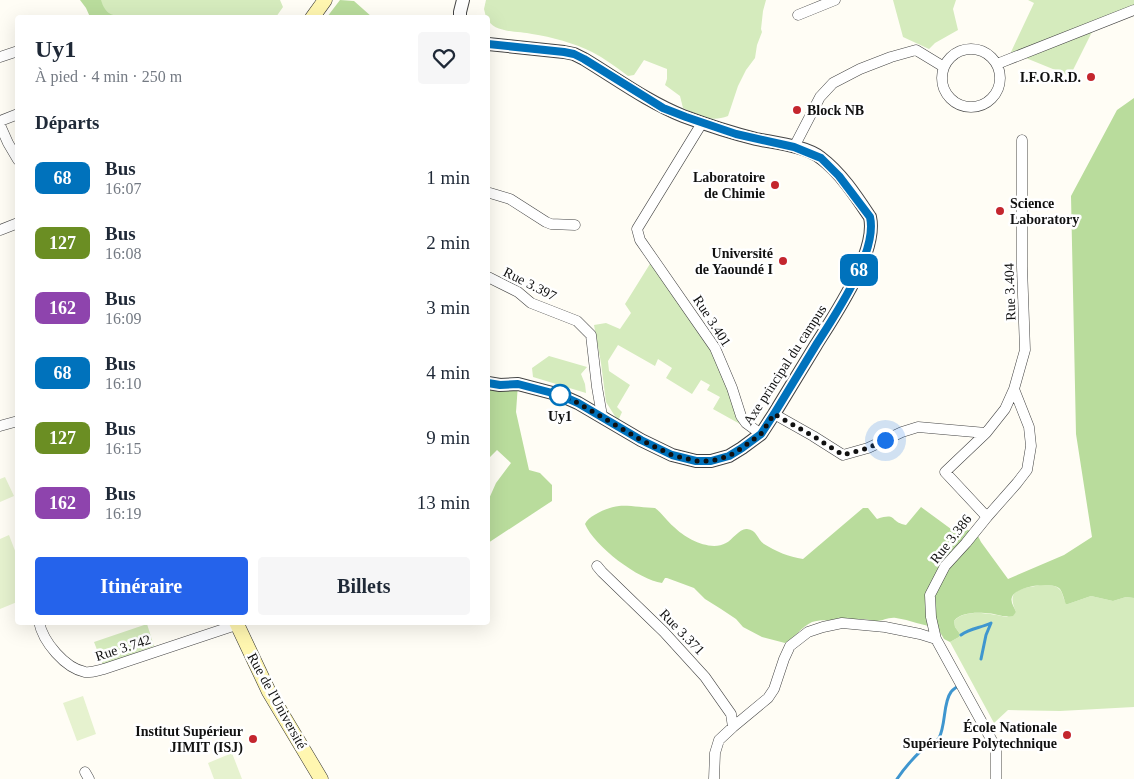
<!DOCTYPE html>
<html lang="fr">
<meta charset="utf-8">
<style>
:root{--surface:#fff;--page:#f6f6f7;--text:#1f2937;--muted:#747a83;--accent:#2563eb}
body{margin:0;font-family:"Times New Roman",serif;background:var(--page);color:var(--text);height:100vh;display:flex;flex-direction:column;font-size:19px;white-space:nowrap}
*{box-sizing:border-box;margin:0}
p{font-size:16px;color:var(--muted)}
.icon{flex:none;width:28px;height:28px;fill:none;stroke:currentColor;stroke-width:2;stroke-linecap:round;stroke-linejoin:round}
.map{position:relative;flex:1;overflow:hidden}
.details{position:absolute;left:15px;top:15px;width:475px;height:610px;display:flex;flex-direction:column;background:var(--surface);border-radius:5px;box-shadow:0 5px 20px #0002}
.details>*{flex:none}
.badge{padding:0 10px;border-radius:8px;font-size:18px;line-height:32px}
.you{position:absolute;width:25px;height:25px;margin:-12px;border:4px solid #fff;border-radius:50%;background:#1a73e8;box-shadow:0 0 0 8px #1a73e833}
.map>.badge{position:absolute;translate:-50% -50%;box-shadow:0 0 0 2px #fff}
h2{padding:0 20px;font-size:19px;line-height:45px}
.round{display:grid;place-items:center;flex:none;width:52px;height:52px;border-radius:5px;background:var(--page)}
.summary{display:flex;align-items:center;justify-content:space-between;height:85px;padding:0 20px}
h1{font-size:24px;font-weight:800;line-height:38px}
.cta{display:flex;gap:10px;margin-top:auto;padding:10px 20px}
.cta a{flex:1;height:58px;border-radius:5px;background:var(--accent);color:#fff;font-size:20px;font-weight:800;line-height:58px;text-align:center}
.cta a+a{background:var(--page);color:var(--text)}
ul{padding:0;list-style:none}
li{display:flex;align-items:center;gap:15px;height:65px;padding:0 20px}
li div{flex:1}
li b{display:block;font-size:19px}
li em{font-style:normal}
li .badge{min-width:55px;font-weight:700;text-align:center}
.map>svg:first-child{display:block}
.green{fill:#d5ebbd}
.forest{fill:#b9dc9c}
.pitch{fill:#e6f2cf}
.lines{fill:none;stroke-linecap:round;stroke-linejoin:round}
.stream{stroke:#3f96cf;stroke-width:3}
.minor-casing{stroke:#444;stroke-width:11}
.tertiary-casing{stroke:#444;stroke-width:14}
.secondary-casing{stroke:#333;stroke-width:15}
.minor{stroke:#fff;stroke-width:10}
.tertiary{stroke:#fff;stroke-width:12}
.secondary{stroke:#fff6b0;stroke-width:14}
.line-casing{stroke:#fff;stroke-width:11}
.line{stroke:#0072bc;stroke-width:8}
.walk{stroke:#111;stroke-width:5;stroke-dasharray:0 9}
.poi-dot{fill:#c4262e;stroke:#fff;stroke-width:2}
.stop-dot{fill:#fff;stroke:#0072bc;stroke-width:2.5}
.labels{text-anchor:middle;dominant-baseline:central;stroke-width:5;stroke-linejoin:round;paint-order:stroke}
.poi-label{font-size:14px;font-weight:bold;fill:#111;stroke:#fff;text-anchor:end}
.street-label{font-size:14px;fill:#111;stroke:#fff}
.stop-label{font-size:14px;font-weight:bold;fill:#111;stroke:#fff}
</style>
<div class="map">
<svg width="1134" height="779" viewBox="0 0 1134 779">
<rect width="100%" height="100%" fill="#fffdf5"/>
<path class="green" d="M100,0h180l3,7 -7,10 -175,1z
M486,0h280l-3,11 -2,18 1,3 -5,13 -2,13 -9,12 -8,16 -10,30c-18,7 -29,-1 -45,-8l-3,-12 -15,-11 2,-6v-10l-23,-9 -10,15 -6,1c-12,-9 -24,-18 -36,-24 -18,-9 -40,-15 -60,-18 -13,-3 -41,-1 -44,-16l-2,-1 -2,-8z
M893,0h63l-3,9 5,21 -23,13 -6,6 -26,-12z
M1028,0h106v10l-39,16 -25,50 -59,-24 23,-49z
M653,259l62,89 26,68 -1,8 -27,-15 7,-12 -13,-7 3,-5 -9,-5 -9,14 -26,-16 6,-10 -14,-9 -3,7 -37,-21 -10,16 1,10 21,14 -13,22 5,5 -4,9 -12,-19 -5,-39 -7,-38 12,-2 14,6 11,-16 -6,-9z
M549,356l38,11 -6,7 4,10 1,9 -53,-16 -1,-9z
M1040,585c9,0 18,-1 22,8 2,6 2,8 6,11l23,-8 22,5 13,-4 8,1v109l-74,4 -52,-1 -14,13 -44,-81 9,-5 1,-3 -5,-7 -1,-6c11,-13 38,-7 53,-4l9,-5c-11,-24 6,-23 24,-27z
M147,624l7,22 -51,19 -9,-23z"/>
<path class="forest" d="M80,0h21c4,13 9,15 21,17h-32l-4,-9z
M340,0l14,1 18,16h-45z
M1134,98v500l-8,-1 -13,4 -22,-5 -23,8h-2c-2,-4 -3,-11 -6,-15 -7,-8 -44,-3 -48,8 -2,5 2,10 4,15l-3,4c-10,2 -18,-3 -28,-3 -11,-1 -25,0 -31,8l1,6 5,7 -1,3 -9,5 -6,-3 -7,-12c-14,-1 -27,-7 -41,-9 -8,-1 -13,3 -19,3 -5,0 -10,-2 -15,-2 -6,0 -11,2 -16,2 -12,1 -22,-3 -34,1 -11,5 -17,16 -27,21l-23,-6 -19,-10 -7,-8 -15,-10 -16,-10 -11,-11 -27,-10h-2l-3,5c-23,-3 -68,-37 -77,-59 4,-9 24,-17 34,-18 10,-1 25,2 36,2 7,5 12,13 19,19 11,11 36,25 52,16 6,-3 14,-15 21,-14 10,1 10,10 17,15 11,7 25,13 39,15l60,-51h5l9,11c21,-7 12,3 29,6l15,-18 30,22h13l12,3 5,10 27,37 56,-24 28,-18 -16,-103 -5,-238 46,-86z
M488,383l30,1 -2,28 13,58 11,3 12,12v16l-64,42v-42l8,-18 15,-20 -14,-13 -7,7 -2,-1z"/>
<path class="pitch" d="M5,477l9,19 -14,6v-23z
M9,535l8,21v46l-17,7v-70z
M83,696l13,38 -19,7 -14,-38z
M232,753l10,26h-28l-6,-16z"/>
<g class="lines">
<path class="stream" d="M961,635c9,-7 20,-7 30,-12l-5,12 -5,24
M897,779c6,-9 20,-26 29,-32 5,-4 10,-4 13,-9 7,-13 4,-36 12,-46 2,-3 6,-5 9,-7"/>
<defs>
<path id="minor" d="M798,15l37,-15
M942 78a29 29 0 1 1 58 0a29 29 0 1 1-58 0Z
M0,57l18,-6
M997,64l137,-54
M0,121l18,-7
M702,123l-65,106 3,11 75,108 17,40 9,28 5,7 15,11
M0,125l8,18 10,17
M794,147l26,-50 13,-14 27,-14 31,-12 25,-7 28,17
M488,193h2l20,6 36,23 5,2 24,1
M0,230l18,-7
M488,277l30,15 13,11 46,18 14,14 6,52 5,29
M0,426l18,-5
M986,433l19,-24 9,-20 11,-39 -3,-83v-127
M987,517l30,-34 10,-13 4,-24 -2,-19 -15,-38
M597,566l5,6 62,60 41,45 26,37 2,13
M39,622c4,20 26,46 46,50 6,1 14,-2 19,-3l132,-44
M936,639l60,109v31
M85,772l4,7
M714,779l1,-26 4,-13 14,-13 35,-29 6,-9 10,-30 6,-13 18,-14 15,-5 19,-4 43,4 35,7 16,5 -5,-22 -1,-22 15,-29 21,-23 21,-26 -42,-45 41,-39 -68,-6 -16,5 -34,16 -25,7 -30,-19 -39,-22"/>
<path id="tertiary" d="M460,18v-6l3,-12
M488,44l76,8 10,2 10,5c33,20 64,43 99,57 24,9 49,17 73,23 19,4 50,7 65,19 20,15 35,38 49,59 8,35 -36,99 -54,128 -14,23 -28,46 -42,69l-13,20 -19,14 -13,8 -18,5h-15l-24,-6 -31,-15 -63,-37 -18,-8 -42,-11 -18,1 -12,-2"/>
<path id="secondary" d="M312,18l13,-18
M236,622l33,70 52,87"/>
</defs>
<use href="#minor" class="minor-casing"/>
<use href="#tertiary" class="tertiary-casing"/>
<use href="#secondary" class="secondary-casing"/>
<use href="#minor" class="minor"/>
<use href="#tertiary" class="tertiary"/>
<use href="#secondary" class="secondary"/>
</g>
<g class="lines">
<defs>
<path id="line" d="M488,44l76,8 10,2 10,5 79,49 23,9 50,17 58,13 27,11 18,18 31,41c8,35 -35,98 -54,128 -14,23 -28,46 -42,69l-13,20 -19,14 -13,8 -18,5h-15l-24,-6 -31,-15 -63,-37 -18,-8 -42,-11 -18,1 -12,-2"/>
</defs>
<use href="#line" class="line-casing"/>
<use href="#line" class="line"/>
<path class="walk" d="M560,395l18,8 63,37 31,15 24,6h15l18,-5 13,-8 19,-14 13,-20 39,22 30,19 25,-7 17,-8"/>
</g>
<g class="poi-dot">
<circle cx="1091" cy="77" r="5"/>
<circle cx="797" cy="110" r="5"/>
<circle cx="775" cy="185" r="5"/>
<circle cx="1000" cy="211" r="5"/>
<circle cx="783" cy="261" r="5"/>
<circle cx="1067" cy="735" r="5"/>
<circle cx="253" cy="739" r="5"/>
</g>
<circle class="stop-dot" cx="560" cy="395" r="10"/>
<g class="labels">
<g class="poi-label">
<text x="1081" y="77">I.F.O.R.D.</text>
<text x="807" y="110" text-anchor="start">Block NB</text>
<text x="765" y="177">Laboratoire<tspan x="765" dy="16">de Chimie</tspan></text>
<text x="1010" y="203" text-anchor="start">Science<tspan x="1010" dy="16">Laboratory</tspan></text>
<text x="773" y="253">Université<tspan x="773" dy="16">de Yaoundé I</tspan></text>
<text x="1057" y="727">École Nationale<tspan x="1057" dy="16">Supérieure Polytechnique</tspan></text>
<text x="243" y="731">Institut Supérieur<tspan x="243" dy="16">JIMIT (ISJ)</tspan></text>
</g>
<g class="street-label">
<text transform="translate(530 284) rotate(27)">Rue 3.397</text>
<text transform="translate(1010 292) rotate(-92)">Rue 3.404</text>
<text transform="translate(712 321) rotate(57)">Rue 3.401</text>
<text transform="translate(785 365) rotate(-57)">Axe principal du campus</text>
<text transform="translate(951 539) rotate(-52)">Rue 3.386</text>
<text transform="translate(682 632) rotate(46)">Rue 3.371</text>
<text transform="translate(123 648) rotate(-18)">Rue 3.742</text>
<text transform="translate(277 701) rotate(61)">Rue de l'Université</text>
</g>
<g class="stop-label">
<text x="560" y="416">Uy1</text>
</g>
</g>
</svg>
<div class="you" style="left:885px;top:440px"></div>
<b class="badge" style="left:859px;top:270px;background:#0072bc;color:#fff">68</b>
<section class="details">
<div class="summary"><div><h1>Uy1</h1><p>À pied · 4 min · 250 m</p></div><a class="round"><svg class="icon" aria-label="heart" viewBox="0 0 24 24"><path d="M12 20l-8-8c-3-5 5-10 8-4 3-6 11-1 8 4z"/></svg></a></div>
<h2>Départs</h2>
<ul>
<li><span class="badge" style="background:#0072bc;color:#fff">68</span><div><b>Bus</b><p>16:07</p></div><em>1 min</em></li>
<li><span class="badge" style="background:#6b8e23;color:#fff">127</span><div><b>Bus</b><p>16:08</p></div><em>2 min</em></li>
<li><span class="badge" style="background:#8e44ad;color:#fff">162</span><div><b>Bus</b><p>16:09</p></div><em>3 min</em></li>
<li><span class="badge" style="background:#0072bc;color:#fff">68</span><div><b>Bus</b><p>16:10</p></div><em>4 min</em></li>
<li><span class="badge" style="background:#6b8e23;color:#fff">127</span><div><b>Bus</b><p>16:15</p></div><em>9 min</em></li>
<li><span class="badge" style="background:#8e44ad;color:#fff">162</span><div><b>Bus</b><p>16:19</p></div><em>13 min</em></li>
</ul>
<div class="cta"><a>Itinéraire</a><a>Billets</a></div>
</section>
</div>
